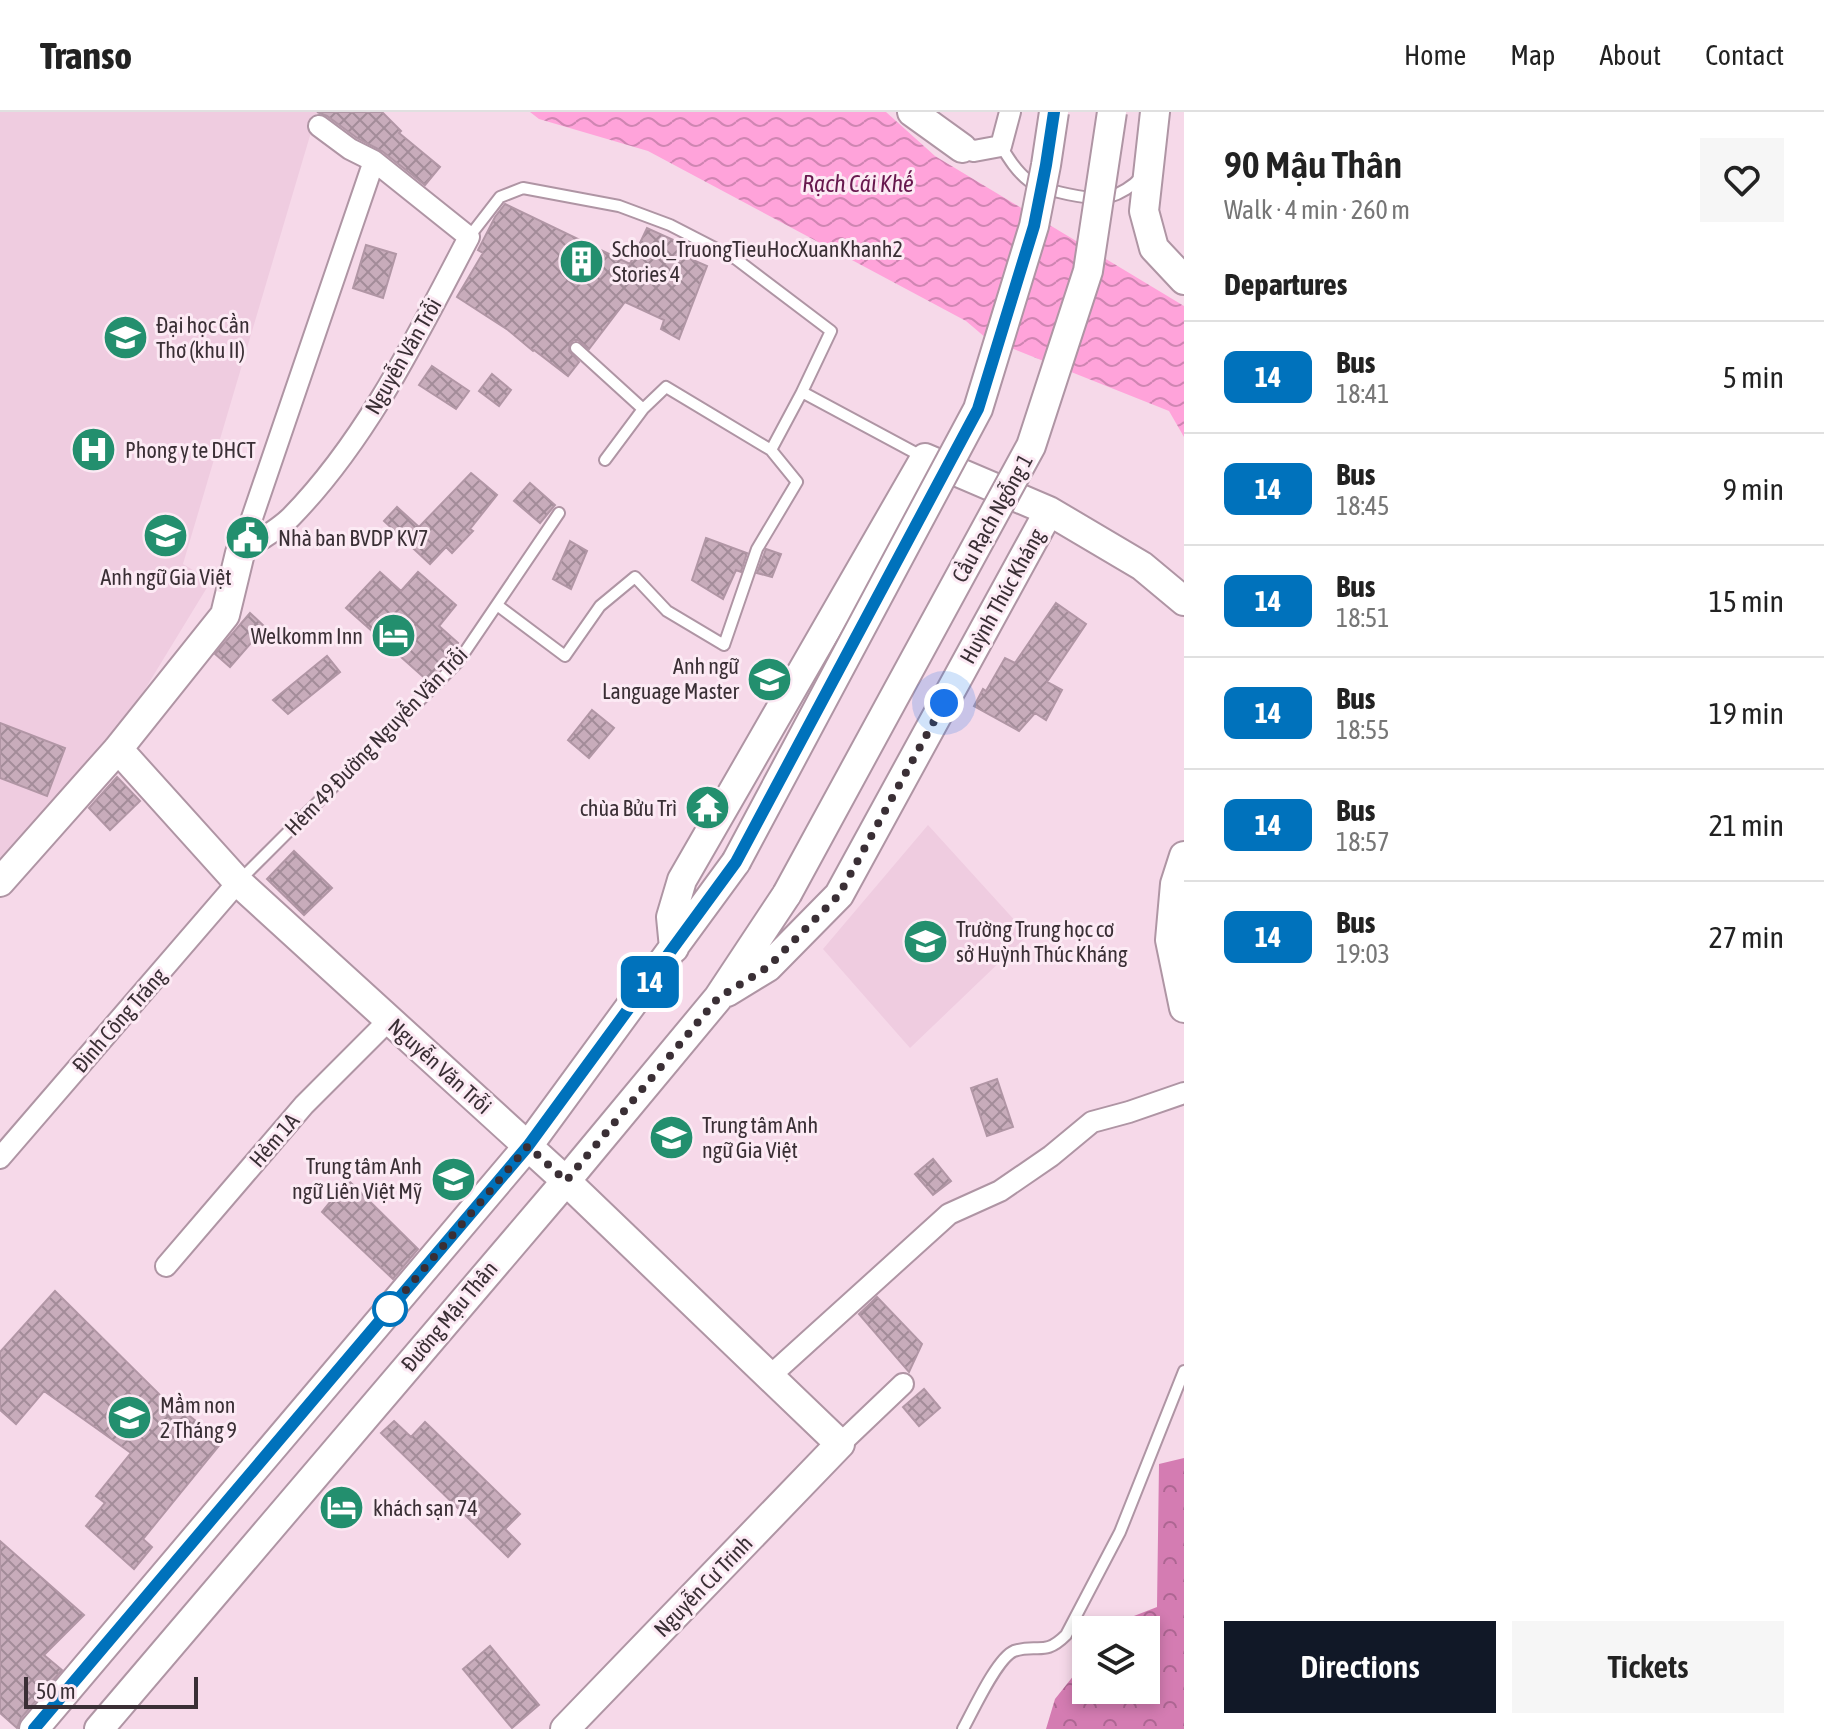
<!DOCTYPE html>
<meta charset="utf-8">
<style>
:root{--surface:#fff;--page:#f6f6f6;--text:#222;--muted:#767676;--line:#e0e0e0;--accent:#111827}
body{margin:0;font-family:"Asap Condensed",sans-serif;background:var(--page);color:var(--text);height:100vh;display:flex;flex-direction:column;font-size:30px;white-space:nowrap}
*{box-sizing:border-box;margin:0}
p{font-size:26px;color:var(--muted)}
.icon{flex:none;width:44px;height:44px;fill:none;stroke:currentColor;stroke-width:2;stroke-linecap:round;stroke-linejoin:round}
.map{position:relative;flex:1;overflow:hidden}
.drawer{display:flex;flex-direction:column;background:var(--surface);width:640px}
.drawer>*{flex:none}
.badge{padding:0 16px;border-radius:12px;font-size:28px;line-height:52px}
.fabs{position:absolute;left:1072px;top:1504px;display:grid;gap:16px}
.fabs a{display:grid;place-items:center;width:88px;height:88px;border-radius:0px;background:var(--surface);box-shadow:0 4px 12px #0003;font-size:40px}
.scale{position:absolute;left:24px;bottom:20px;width:174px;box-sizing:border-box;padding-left:8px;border:4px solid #3a2f35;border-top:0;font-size:22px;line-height:28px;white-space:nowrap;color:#3a2f35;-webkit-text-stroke:6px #fceaf4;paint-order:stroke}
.you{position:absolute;width:40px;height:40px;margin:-20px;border:6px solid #fff;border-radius:50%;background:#1a73e8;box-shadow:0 0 0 12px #1a73e833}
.map>.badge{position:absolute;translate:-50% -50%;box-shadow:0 0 0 4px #fff}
h2{padding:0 40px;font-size:30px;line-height:72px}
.round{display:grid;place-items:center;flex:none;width:84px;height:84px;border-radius:0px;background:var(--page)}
.overview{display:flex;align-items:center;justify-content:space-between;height:136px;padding:0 40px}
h1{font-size:38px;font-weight:600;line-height:60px}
.primary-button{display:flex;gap:16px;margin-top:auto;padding:16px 40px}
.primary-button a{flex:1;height:92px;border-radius:0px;background:var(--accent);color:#fff;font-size:32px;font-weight:600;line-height:92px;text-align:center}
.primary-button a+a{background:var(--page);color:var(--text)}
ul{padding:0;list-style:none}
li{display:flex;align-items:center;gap:24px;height:112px;padding:0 40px;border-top:2px solid var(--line)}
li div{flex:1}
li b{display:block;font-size:30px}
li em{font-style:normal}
li .badge{min-width:88px;font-weight:700;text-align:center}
header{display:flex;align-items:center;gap:48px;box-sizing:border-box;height:112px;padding:0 40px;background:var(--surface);border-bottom:2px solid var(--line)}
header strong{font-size:38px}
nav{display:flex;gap:44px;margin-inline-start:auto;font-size:28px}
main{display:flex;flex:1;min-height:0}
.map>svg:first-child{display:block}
.built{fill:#efcce0}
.forest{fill:url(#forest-crowns)}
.water{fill:url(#water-waves)}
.building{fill:url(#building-cross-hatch);stroke:#b196a5;stroke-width:2}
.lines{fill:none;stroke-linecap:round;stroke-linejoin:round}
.lane-casing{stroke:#af95a4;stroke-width:14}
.street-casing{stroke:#af95a4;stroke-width:24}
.secondary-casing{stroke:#af95a4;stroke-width:32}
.lane{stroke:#fff;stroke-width:10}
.street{stroke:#fff;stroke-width:20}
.secondary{stroke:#fff;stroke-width:28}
.secondary-bridge-casing{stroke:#af95a4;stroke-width:32;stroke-linecap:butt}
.secondary-bridge{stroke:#fff;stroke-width:28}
.line-casing{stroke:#fff;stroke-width:18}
.line{stroke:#0072bc;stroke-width:12}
.walk{stroke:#3a2f35;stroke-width:8;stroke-dasharray:0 14.4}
.stop-dot{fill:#fff;stroke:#0072bc;stroke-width:4}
.labels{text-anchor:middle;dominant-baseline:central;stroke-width:6;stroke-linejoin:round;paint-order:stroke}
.poi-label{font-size:22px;fill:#3a2f35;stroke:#fceaf4;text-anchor:start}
.street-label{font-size:22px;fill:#3a2f35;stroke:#fceaf4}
.water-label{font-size:24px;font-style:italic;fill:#67184e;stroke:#fceaf4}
</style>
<header>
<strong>Transo</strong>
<nav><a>Home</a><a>Map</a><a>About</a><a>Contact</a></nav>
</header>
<main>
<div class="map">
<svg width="1184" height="1617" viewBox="0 0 1184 1617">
<defs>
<pattern id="forest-crowns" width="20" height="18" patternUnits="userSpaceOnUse" patternTransform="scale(2)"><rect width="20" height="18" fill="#d47cb2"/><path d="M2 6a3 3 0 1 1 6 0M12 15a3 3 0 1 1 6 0" fill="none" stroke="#ad6692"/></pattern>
<pattern id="water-waves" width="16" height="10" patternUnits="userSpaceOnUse" patternTransform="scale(2)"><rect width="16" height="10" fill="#ffa3da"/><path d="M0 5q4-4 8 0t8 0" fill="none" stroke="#cf85b2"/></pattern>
<pattern id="building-cross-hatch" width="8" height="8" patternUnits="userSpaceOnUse" patternTransform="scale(2)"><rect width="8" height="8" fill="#c8acbb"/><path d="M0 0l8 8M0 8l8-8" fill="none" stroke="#a38c99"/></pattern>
</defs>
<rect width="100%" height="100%" fill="#f6d9e9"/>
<path class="built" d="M0,0h317l-134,452 28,17 -86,141 -125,144z
M928,713l100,110 -118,113 -87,-99z"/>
<path class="forest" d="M1184,1346v271h-138l9,-30 31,-39v30h60v-60h-36l6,-7 41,-16 2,-143z"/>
<path class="water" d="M530,0h356l49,44 249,150v131l-15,-26 -183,-73 -20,-17 -318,-170 -109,-32z"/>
<path class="building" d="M317,0h65l19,19 -2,2 41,34 -15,18 -43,-34 -25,-13 -30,-22z
M505,92l125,60 17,-36 42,19 -3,10 21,9 -28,73 -18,-10 3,-9 -39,-18 -36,47 -11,-9h-4l-4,3 -1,8 10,11 -11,14 -34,-26 -1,1 -25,-21 -51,-33 26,-44 -5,-3 17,-33z
M366,133l30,9 -13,44 -30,-10z
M432,254l37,25 -13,18 -37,-24z
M492,262l19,16 -12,16 -20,-15z
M471,361l26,22 -27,34 3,2 -21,22 -6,-6 -16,17 -46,-43 13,-14 22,20z
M530,371l25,22 -15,18 -26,-22z
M706,426l41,15 -6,19 -5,-2 -13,29 -31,-19z
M570,429l17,10 -16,38 -18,-10z
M766,437l15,5 -9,23 -15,-4z
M380,460l21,19 17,-19 38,33 -17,21 19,17 -15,22 -15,16 -82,-73z
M1056,491l30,21 -39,58 15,8 -16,30 -11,-7 -16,18 -45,-25 9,-17 3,2 19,-33 10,5z
M250,501l15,14 -35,40 -15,-13z
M327,544l13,16 -52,42 -15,-14z
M592,598l22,18 -25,30 -21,-18z
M0,611l65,25 -18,48 -47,-18z
M117,665l23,24 -30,29 -21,-22z
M294,739l38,37 -28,27 -37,-36z
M997,967l16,48 -26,9 -16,-48z
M933,1047l18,22 -18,14 -18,-21z
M348,1068l70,69 -25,30 -71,-67z
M55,1179l115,114 2,-3 50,40 -79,97 9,8 -18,22 -48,-43 19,-23 -9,-7 35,-43 -87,-62 -28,33 -16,-14v-58z
M877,1185l45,47 -13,28 -50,-58z
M924,1277l16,19 -21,18 -16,-19z
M394,1309l17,16 14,-15 95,92 -15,15 15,15 -12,13 -127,-124z
M0,1429l84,74 -40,40 18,15 -41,48 -4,10 -17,-15z
M490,1534l49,59 -27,23 -49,-59z"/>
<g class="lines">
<defs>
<path id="lane" d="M1001,34c8,13 16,26 28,35 12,9 66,21 80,16 11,-3 24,-11 32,-20
M469,125l31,-40 23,-9 96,18 51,19 66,34 95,72 -29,61 121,65
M576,236l67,61
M771,338l31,-58
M497,493l68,51 35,-50 35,-29 32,34 57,34 33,-96 40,-67 -26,-32 -105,-63 -23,22 -38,51
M239,769l219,-219 101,-149
M963,1617c10,-18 34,-71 51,-78 24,-8 30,6 52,-16l54,-103 64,-161"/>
<path id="street" d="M319,14l31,23 24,12
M962,36l12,3 27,-5 9,-34
M374,49l95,76c-51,97 -101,201 -178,280 -14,14 -34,24 -51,36z
M0,1046l238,-276
M166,1154l138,-161 85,-85
M770,1264l179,-162 51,-23 51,-35 41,-34 37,-10 55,-19
M840,1332l63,-60"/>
<path id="secondary" d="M912,0l50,36
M1155,0l-11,99 10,37 30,32
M118,637l120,133 328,299 274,263 -275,285
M1184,744l-9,28 -5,56 14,68
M0,770l118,-133 107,-134 15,-62
M674,836l-3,-31 11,-37 243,-422 124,53 93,55 42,35
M727,880l41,-25 71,-72 210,-384
M34,1617l494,-583 208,-284
M99,1617l467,-548 152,-183 69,-104"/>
</defs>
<use href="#lane" class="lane-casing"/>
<use href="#street" class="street-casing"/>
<use href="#secondary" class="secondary-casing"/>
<use href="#lane" class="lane"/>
<use href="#street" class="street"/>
<use href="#secondary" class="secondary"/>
<defs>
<path id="secondary-bridge" d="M736,750l242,-453 56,-183 12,-61 8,-53
M787,782l244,-448 57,-175 24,-159"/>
</defs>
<use href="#secondary-bridge" class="secondary-bridge-casing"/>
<use href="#secondary-bridge" class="secondary-bridge"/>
</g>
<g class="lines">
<defs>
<path id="line" d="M34,1617l494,-583 208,-284 242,-453 56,-183 12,-61 8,-53"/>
</defs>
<use href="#line" class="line-casing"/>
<use href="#line" class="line"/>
<path class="walk" d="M390,1197l-6,7 144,-170 38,35 152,-183 50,-31 71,-72 105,-192"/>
</g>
<defs>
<symbol id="building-disc" viewBox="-11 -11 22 22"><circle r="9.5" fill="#238f6e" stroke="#fceaf4"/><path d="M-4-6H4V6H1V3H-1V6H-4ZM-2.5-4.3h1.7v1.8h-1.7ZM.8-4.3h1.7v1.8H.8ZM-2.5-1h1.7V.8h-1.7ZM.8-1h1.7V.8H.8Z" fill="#fff"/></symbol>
<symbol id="university-disc" viewBox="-11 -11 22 22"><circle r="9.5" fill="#238f6e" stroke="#fceaf4"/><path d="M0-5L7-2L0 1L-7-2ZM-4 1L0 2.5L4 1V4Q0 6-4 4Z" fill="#fff"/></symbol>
<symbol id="hospital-disc" viewBox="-11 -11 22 22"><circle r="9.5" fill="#238f6e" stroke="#fceaf4"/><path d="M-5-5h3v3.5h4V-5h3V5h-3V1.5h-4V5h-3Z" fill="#fff"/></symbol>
<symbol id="school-disc" viewBox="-11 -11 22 22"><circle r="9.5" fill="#238f6e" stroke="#fceaf4"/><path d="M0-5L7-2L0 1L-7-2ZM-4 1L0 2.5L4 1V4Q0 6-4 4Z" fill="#fff"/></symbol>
<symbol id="civic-disc" viewBox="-11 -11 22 22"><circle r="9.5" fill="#238f6e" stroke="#fceaf4"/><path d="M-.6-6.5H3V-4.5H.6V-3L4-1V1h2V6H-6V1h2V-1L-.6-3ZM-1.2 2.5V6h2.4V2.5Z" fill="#fff"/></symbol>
<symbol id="hotel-disc" viewBox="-11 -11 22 22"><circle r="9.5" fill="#238f6e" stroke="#fceaf4"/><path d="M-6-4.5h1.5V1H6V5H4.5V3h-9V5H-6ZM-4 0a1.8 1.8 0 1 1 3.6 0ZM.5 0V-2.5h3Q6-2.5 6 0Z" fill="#fff"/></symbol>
<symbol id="temple-disc" viewBox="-11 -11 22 22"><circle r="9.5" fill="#238f6e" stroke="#fceaf4"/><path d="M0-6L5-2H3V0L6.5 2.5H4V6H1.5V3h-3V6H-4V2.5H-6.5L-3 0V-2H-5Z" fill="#fff"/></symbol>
</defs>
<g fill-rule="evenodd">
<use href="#building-disc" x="556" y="124" width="51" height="51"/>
<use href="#university-disc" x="100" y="200" width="51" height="51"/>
<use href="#hospital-disc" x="68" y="312" width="51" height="51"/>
<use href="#school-disc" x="140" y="398" width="51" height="51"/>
<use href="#civic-disc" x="222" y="400" width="51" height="51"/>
<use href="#hotel-disc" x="368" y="498" width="51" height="51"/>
<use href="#school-disc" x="744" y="542" width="51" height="51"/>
<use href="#temple-disc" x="682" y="670" width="51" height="51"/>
<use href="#school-disc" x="900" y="804" width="51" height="51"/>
<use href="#school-disc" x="646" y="1000" width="51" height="51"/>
<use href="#school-disc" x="428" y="1042" width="51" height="51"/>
<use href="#school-disc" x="104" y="1280" width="51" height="51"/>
<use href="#hotel-disc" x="316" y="1370" width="51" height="51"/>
</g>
<circle class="stop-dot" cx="390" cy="1197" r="16"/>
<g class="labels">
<g class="poi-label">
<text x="612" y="137">School_TruongTieuHocXuanKhanh2<tspan x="612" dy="25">Stories 4</tspan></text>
<text x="156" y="213">Đại học Cần<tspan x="156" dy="25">Thơ (khu II)</tspan></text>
<text x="125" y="338">Phong y te DHCT</text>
<text x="278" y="426">Nhà ban BVDP KV7</text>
<text x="166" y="465" text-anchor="middle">Anh ngữ Gia Việt</text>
<text x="363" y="524" text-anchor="end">Welkomm Inn</text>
<text x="739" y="554" text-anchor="end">Anh ngữ<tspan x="739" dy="25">Language Master</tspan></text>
<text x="677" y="696" text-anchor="end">chùa Bửu Trì</text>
<text x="956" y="817">Trường Trung học cơ<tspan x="956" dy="25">sở Huỳnh Thúc Kháng</tspan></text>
<text x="702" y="1013">Trung tâm Anh<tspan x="702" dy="25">ngữ Gia Việt</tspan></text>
<text x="422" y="1054" text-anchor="end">Trung tâm Anh<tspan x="422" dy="25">ngữ Liên Việt Mỹ</tspan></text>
<text x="160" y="1293">Mầm non<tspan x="160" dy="25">2 Tháng 9</tspan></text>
<text x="373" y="1396">khách sạn 74</text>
</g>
<g class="street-label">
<text transform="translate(403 244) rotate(-60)">Nguyễn Văn Trỗi</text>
<text transform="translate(992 406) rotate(-61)">Cầu Rạch Ngỗng 1</text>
<text transform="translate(1002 484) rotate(-61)">Huỳnh Thúc Kháng</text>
<text transform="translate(376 629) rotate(-46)">Hẻm 49 Đường Nguyễn Văn Trỗi</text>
<text transform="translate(119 908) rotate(-49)">Đinh Công Tráng</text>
<text transform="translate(440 954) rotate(42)">Nguyễn Văn Trỗi</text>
<text transform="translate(274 1028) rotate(-49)">Hẻm 1A</text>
<text transform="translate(449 1204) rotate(-50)">Đường Mậu Thân</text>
<text transform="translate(703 1474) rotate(-46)">Nguyễn Cư Trinh</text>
</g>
<g class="water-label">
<text x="858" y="71">Rạch Cái Khế</text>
</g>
</g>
</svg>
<div class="fabs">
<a><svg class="icon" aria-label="layers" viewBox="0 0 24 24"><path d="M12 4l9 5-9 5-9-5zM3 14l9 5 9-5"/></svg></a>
</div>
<div class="scale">50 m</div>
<div class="you" style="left:944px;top:591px"></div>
<b class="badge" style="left:650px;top:870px;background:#0072bc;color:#fff">14</b>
</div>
<section class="drawer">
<div class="overview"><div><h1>90 Mậu Thân</h1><p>Walk · 4 min · 260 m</p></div><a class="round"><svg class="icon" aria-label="heart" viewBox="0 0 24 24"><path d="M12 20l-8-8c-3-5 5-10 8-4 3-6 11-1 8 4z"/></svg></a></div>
<h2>Departures</h2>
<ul>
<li><span class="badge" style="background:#0072bc;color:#fff">14</span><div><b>Bus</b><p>18:41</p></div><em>5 min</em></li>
<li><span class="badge" style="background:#0072bc;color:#fff">14</span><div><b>Bus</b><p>18:45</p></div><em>9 min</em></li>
<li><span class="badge" style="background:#0072bc;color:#fff">14</span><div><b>Bus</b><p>18:51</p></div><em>15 min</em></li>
<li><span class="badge" style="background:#0072bc;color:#fff">14</span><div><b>Bus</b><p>18:55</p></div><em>19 min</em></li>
<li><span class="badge" style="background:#0072bc;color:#fff">14</span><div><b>Bus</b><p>18:57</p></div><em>21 min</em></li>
<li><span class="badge" style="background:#0072bc;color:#fff">14</span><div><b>Bus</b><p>19:03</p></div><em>27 min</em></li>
</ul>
<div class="primary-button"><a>Directions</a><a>Tickets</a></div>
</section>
</main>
